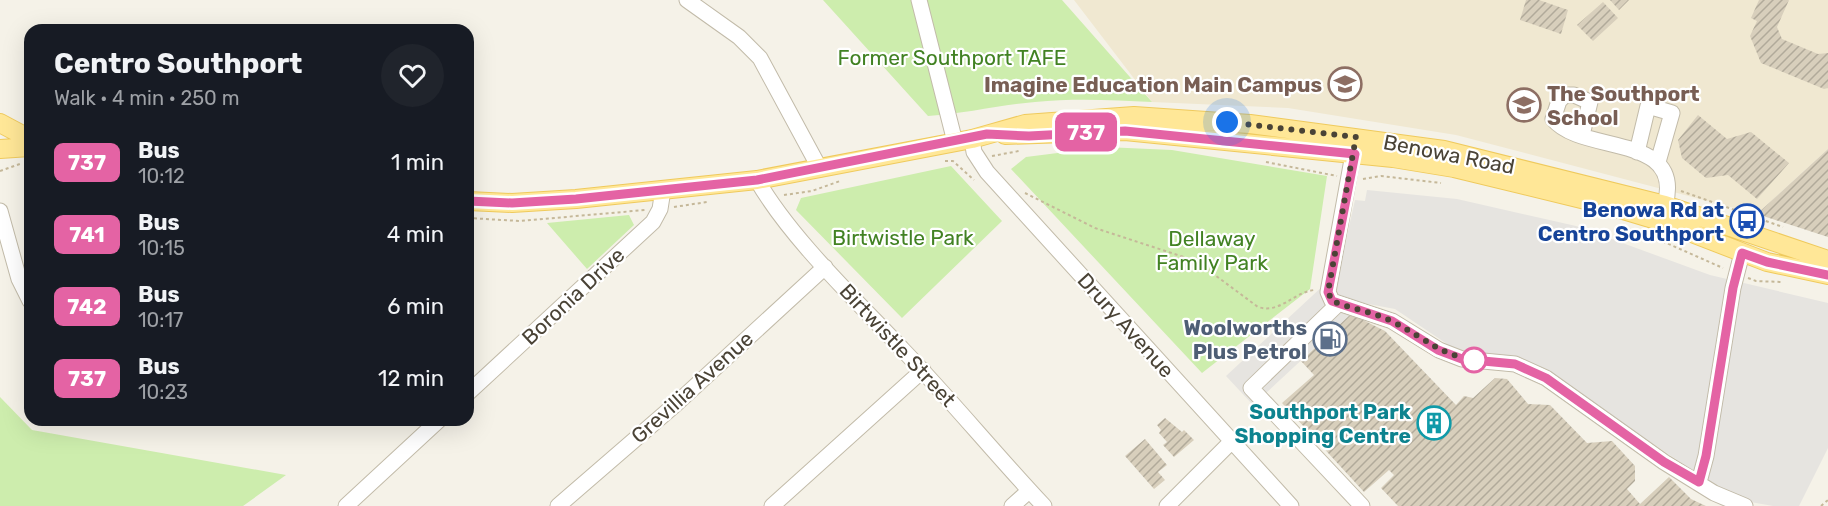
<!DOCTYPE html>
<meta charset="utf-8">
<style>
:root{--surface:#171b24;--page:#20242c;--text:#f1f3f6;--muted:#9ea1a6}
body{margin:0;font-family:Rubik,sans-serif;background:var(--page);color:var(--text);height:100vh;display:flex;flex-direction:column;font-size:22px;white-space:nowrap}
*{box-sizing:border-box;margin:0}
p{font-size:20px;color:var(--muted)}
.icon{flex:none;width:33px;height:33px;fill:none;stroke:currentColor;stroke-width:2;stroke-linecap:round;stroke-linejoin:round}
.map{position:relative;flex:1;overflow:hidden}
.panel{position:absolute;left:24px;top:24px;width:450px;height:402px;display:flex;flex-direction:column;background:var(--surface);border-radius:18px;box-shadow:0 6px 24px #0002}
.panel>*{flex:none}
.badge{padding:0 12px;border-radius:9px;font-size:21px;line-height:39px}
.you{position:absolute;width:30px;height:30px;margin:-15px;border:4px solid #fff;border-radius:50%;background:#1a73e8;box-shadow:0 0 0 9px #1a73e833}
.map>.badge{position:absolute;translate:-50% -50%;box-shadow:0 0 0 3px #fff}
.round{display:grid;place-items:center;flex:none;width:63px;height:63px;border-radius:32px;background:var(--page)}
.head{display:flex;align-items:center;justify-content:space-between;height:102px;padding:0 30px}
h1{font-size:28px;font-weight:700;line-height:45px}
ul{padding:0;list-style:none}
li{display:flex;align-items:center;gap:18px;height:72px;padding:0 30px}
li div{flex:1}
li b{display:block;font-size:22px}
li em{font-style:normal}
li .badge{min-width:66px;font-weight:700;text-align:center}
.map>svg:first-child{display:block}
.education{fill:#f0e8d1}
.green{fill:#cdedad}
.parking{fill:#e6e4e0}
.building{fill:url(#building-hatch)}
.lines{fill:none;stroke-linecap:round;stroke-linejoin:round}
.minor-casing{stroke:#c2bba9;stroke-width:17}
.major-casing{stroke:#efca5d;stroke-width:20}
.path{stroke:#c5b899;stroke-width:2;stroke-dasharray:3 3;stroke-linecap:butt}
.minor{stroke:#fff;stroke-width:15}
.major{stroke:#ffe797;stroke-width:18}
.line-casing{stroke:#fff;stroke-width:14}
.line{stroke:#e463a4;stroke-width:9}
.walk{stroke:#4a4336;stroke-width:6;stroke-dasharray:0 10.8}
.stop-dot{fill:#fff;stroke:#e463a4;stroke-width:3}
.labels{text-anchor:middle;dominant-baseline:central;stroke-width:4.5;stroke-linejoin:round;paint-order:stroke}
.park-label{font-size:21px;fill:#428223;stroke:#fff}
.education-label{font-size:21px;font-weight:bold;fill:#785e54;stroke:#fff;text-anchor:end}
.street-label{font-size:21px;fill:#4a4336;stroke:#fff}
.transit-label{font-size:21px;font-weight:bold;fill:#164399;stroke:#fff;text-anchor:end}
.service-label{font-size:21px;font-weight:bold;fill:#4e5e75;stroke:#fff;text-anchor:end}
.culture-label{font-size:21px;font-weight:bold;fill:#0d838f;stroke:#fff;text-anchor:end}
</style>
<div class="map">
<svg width="1828" height="506" viewBox="0 0 1828 506">
<defs>
<pattern id="building-hatch" width="6" height="6" patternUnits="userSpaceOnUse" patternTransform="scale(1.5)"><rect width="6" height="6" fill="#d8cfbc"/><path d="M-1 1l2-2M0 6l6-6M5 7l2-2" fill="none" stroke="#b1aa9a"/></pattern>
</defs>
<rect width="100%" height="100%" fill="#f5f2e8"/>
<path class="education" d="M1074,0h754v149l-71,65 -301,-79 -168,-27 -136,-6z"/>
<path class="green" d="M823,0h239l90,102c-39,-2 -78,-4 -117,0 -36,3 -71,12 -107,14z
M1105,147l67,3 155,26 -17,113 -108,84 -191,-204 15,-12z
M951,166l51,55 -100,97 -106,-108 5,-12z
M629,215l5,10 -47,44 -40,-46z
M0,397l32,33 254,45 -43,31h-243z"/>
<path class="parking" d="M1367,190l90,9 119,27 134,49 118,28v145l-29,58h-26l-28,-5 -25,-12 -176,-119 -29,-14 -56,-4 -64,-43 -32,-6 -110,102 -27,-29 113,-105 16,-71 10,1z"/>
<path class="building" d="M1526,0h13l29,10 -7,24 -41,-14z
M1610,0h19l-10,10z
M1759,0h30l-12,27 5,12 36,15 10,-1v35l-4,1 -63,-26 -11,-27 7,-15 -6,-3z
M1603,2l15,16 -25,23 -16,-16z
M1698,115l29,24 24,-7 38,31 -32,36 -29,-24 -22,3 -24,-20 -4,-18z
M1828,149v88l-71,-23z
M1351,314l34,17 71,74 8,-9 9,2 22,-20 12,1 21,25 22,1 37,38 25,-2 23,25v15l-8,8 13,15 29,-27 22,22 15,7h-308l-17,-18 13,-13 -5,-5 -25,22 -82,-89 32,-28 -13,-14z
M1165,418l17,14 2,-2 10,10 -20,17 -11,-12 4,-3 -8,-9 2,-3 -4,-5z
M1145,439l22,26 -9,7 7,8 -11,9 -29,-33z"/>
<g class="lines">
<defs>
<path id="minor" d="M687,0l52,37 21,21 60,111
M919,0l36,142
M1582,135l8,-33 -16,-7h-9l-6,6 -6,18c29,36 132,13 112,86
M972,139l2,13 13,20 304,334
M1355,143l-27,149 4,9 60,20 47,29 23,9 53,5 31,14 118,84 50,31 31,13
M1637,152l11,-46 24,7 -14,49
M757,180c34,59 99,120 146,170 48,50 93,105 141,156
M0,211l19,68 11,22
M1338,304l-87,84 111,118
M468,393l185,-171 7,-13 3,-19
M1699,482l7,-26 27,-168 9,-35
M346,506l93,-86
M558,506l119,-103 148,-136
M772,506l151,-136
M1012,506l17,-15
M1167,506l64,-64"/>
<path id="major" d="M0,123l30,16
M1005,135l120,-4 268,27 61,10 152,37 60,18 101,39 61,13
M0,149l30,-2
M468,201l44,2 64,-4 181,-19 215,-41 53,-15 109,-8 116,8 194,26 221,55 163,55"/>
</defs>
<use href="#minor" class="minor-casing"/>
<use href="#major" class="major-casing"/>
<path class="path" d="M992,156l27,-5
M945,161h8l21,19
M1266,162l71,14
M0,171l20,-7
M1363,179l18,-3 60,7
M1681,191l102,36
M1025,193l70,35 101,33 62,46c22,7 34,-14 56,-17
M784,195l28,-4 28,-10
M674,207l33,-5
M468,218l52,3 125,-11
M1646,234l77,34
M1748,278l8,3 25,1
M1821,506l7,-6"/>
<use href="#minor" class="minor"/>
<use href="#major" class="major"/>
</g>
<g class="lines">
<defs>
<path id="line" d="M468,201l44,2 64,-4 181,-19 230,-46 42,2 96,-5 230,23 -27,138 4,9 60,20 46,29 24,9 53,5 31,14 118,84 35,20 7,-26 27,-168 9,-35 25,9 61,13"/>
</defs>
<use href="#line" class="line-casing"/>
<use href="#line" class="line"/>
<path class="walk" d="M1227,122l129,15 -28,155 4,9c20,8 42,11 61,21 36,18 49,36 92,39l-11,-1"/>
</g>
<defs>
<symbol id="school-ring" viewBox="-11 -11 22 22"><circle r="9.5" fill="#fff" stroke="#8d6e63" stroke-width="1.5"/><path d="M0-5L7-2L0 1L-7-2ZM-4 1L0 2.5L4 1V4Q0 6-4 4Z" fill="#8d6e63"/></symbol>
<symbol id="bus-ring" viewBox="-11 -11 22 22"><circle r="9.5" fill="#fff" stroke="#1a4fb4" stroke-width="1.5"/><path d="M-5-6H5V4H4V6H2V4H-2V6H-4V4H-5ZM-3.5-4V0h7V-4ZM-3.5 1.2v1.5H-2V1.2ZM2 1.2v1.5H3.5V1.2Z" fill="#1a4fb4"/></symbol>
<symbol id="fuel-ring" viewBox="-11 -11 22 22"><circle r="9.5" fill="#fff" stroke="#5c6f8a" stroke-width="1.5"/><path d="M-5.5-6h7V0h2V4h1.3V-2.5L3-4.5l.8-.8L6-3V5H2.5V1h-1V6h-7ZM-4.2-4.7v3.2H.2V-4.7Z" fill="#5c6f8a"/></symbol>
<symbol id="building-ring" viewBox="-11 -11 22 22"><circle r="9.5" fill="#fff" stroke="#0f9aa8" stroke-width="1.5"/><path d="M-4-6H4V6H1V3H-1V6H-4ZM-2.5-4.3h1.7v1.8h-1.7ZM.8-4.3h1.7v1.8H.8ZM-2.5-1h1.7V.8h-1.7ZM.8-1h1.7V.8H.8Z" fill="#0f9aa8"/></symbol>
</defs>
<g fill-rule="evenodd">
<use href="#school-ring" x="1326" y="65" width="38" height="38"/>
<use href="#school-ring" x="1505" y="86" width="38" height="38"/>
<use href="#bus-ring" x="1728" y="202" width="38" height="38"/>
<use href="#fuel-ring" x="1311" y="320" width="38" height="38"/>
<use href="#building-ring" x="1415" y="404" width="38" height="38"/>
</g>
<circle class="stop-dot" cx="1474" cy="360" r="12"/>
<g class="labels">
<g class="park-label">
<text x="952" y="57">Former Southport TAFE</text>
<text x="903" y="237">Birtwistle Park</text>
<text x="1212" y="238">Dellaway<tspan x="1212" dy="24">Family Park</tspan></text>
</g>
<g class="education-label">
<text x="1322" y="84">Imagine Education Main Campus</text>
<text x="1547" y="93" text-anchor="start">The Southport<tspan x="1547" dy="24">School</tspan></text>
</g>
<g class="street-label">
<text transform="translate(1449 154) rotate(11)">Benowa Road</text>
<text transform="translate(573 296) rotate(-43)">Boronia Drive</text>
<text transform="translate(1126 325) rotate(48)">Drury Avenue</text>
<text transform="translate(898 345) rotate(47)">Birtwistle Street</text>
<text transform="translate(692 387) rotate(-42)">Grevillia Avenue</text>
</g>
<g class="transit-label">
<text x="1724" y="209">Benowa Rd at<tspan x="1724" dy="24">Centro Southport</tspan></text>
</g>
<g class="service-label">
<text x="1307" y="327">Woolworths<tspan x="1307" dy="24">Plus Petrol</tspan></text>
</g>
<g class="culture-label">
<text x="1411" y="411">Southport Park<tspan x="1411" dy="24">Shopping Centre</tspan></text>
</g>
</g>
</svg>
<div class="you" style="left:1227px;top:122px"></div>
<b class="badge" style="left:1086px;top:132px;background:#e463a4;color:#fff">737</b>
<section class="panel">
<div class="head"><div><h1>Centro Southport</h1><p>Walk · 4 min · 250 m</p></div><a class="round"><svg class="icon" aria-label="heart" viewBox="0 0 24 24"><path d="M12 20l-8-8c-3-5 5-10 8-4 3-6 11-1 8 4z"/></svg></a></div>
<ul>
<li><span class="badge" style="background:#e463a4;color:#fff">737</span><div><b>Bus</b><p>10:12</p></div><em>1 min</em></li>
<li><span class="badge" style="background:#e463a4;color:#fff">741</span><div><b>Bus</b><p>10:15</p></div><em>4 min</em></li>
<li><span class="badge" style="background:#e463a4;color:#fff">742</span><div><b>Bus</b><p>10:17</p></div><em>6 min</em></li>
<li><span class="badge" style="background:#e463a4;color:#fff">737</span><div><b>Bus</b><p>10:23</p></div><em>12 min</em></li>
</ul>
</section>
</div>
